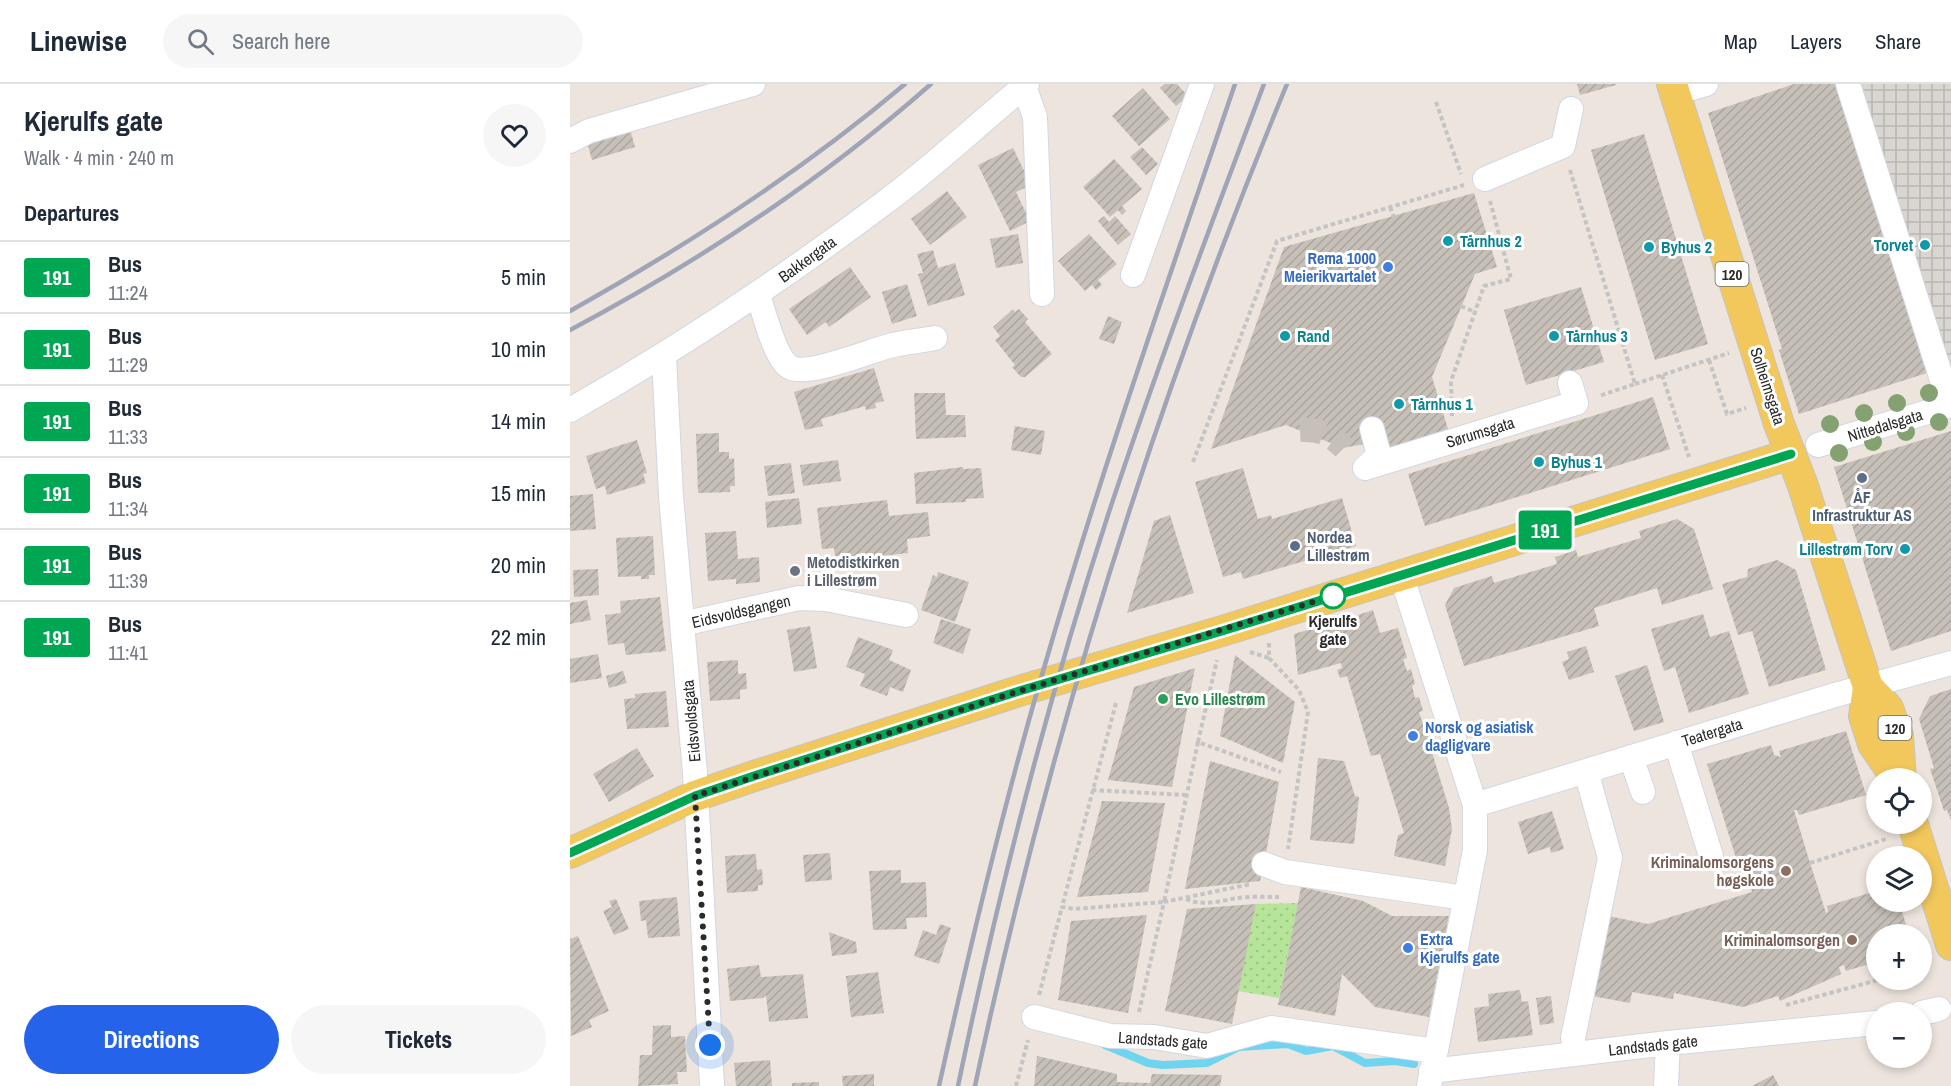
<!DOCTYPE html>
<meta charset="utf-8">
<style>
:root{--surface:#fff;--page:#f6f6f7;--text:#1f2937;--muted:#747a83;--line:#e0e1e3;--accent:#2563eb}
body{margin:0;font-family:"Archivo Narrow",sans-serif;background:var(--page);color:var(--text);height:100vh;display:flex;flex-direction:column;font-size:22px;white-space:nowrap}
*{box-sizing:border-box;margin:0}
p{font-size:20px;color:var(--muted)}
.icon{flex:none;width:33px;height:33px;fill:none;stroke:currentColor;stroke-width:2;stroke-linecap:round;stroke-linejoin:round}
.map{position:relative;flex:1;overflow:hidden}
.panel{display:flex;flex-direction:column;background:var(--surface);width:570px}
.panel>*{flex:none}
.badge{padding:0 12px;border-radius:4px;font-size:21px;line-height:39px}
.tools{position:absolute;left:1296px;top:684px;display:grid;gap:12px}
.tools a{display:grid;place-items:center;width:66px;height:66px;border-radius:50%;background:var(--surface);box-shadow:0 3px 9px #0003;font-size:30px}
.you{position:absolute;width:30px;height:30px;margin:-15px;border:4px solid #fff;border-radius:50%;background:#1a73e8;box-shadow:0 0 0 9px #1a73e833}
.map>.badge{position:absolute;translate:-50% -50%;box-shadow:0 0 0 3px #fff}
h2{padding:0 24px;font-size:22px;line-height:54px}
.round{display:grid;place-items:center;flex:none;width:63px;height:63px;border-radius:32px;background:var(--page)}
.headline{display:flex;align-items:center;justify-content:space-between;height:102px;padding:0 24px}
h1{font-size:28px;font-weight:700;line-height:45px}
.button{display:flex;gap:12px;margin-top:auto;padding:12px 24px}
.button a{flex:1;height:69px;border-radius:36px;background:var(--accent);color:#fff;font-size:24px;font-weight:700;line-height:69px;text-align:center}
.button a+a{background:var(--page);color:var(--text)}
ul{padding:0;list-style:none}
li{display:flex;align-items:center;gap:18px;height:72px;padding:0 24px;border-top:2px solid var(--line)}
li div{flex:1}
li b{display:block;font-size:22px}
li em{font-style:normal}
li .badge{min-width:66px;font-weight:700;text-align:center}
header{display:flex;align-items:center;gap:36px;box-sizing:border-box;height:84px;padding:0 30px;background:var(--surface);border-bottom:2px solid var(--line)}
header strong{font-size:28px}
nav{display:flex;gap:33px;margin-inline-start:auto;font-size:21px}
.search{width:420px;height:54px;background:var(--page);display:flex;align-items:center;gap:15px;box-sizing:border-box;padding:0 21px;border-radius:33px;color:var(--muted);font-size:22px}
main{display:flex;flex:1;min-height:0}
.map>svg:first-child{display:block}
.park{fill:url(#park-dots)}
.plaza{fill:url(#plaza-grid)}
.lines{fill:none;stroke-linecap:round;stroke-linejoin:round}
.stream{stroke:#6fd4f0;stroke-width:8}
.building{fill:url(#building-hatch)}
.minor-tunnel{stroke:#c6c0b9;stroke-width:24;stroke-dasharray:24 12;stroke-linecap:butt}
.minor-casing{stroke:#d2d6e4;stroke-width:26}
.major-casing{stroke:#c4c4c4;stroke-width:32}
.path{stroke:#c4c4c4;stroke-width:4;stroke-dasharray:4.5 3;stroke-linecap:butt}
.minor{stroke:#fff;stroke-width:24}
.major{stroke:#f2c85d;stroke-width:30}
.rail{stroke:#9fa4b6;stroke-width:4.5}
.tree{fill:#84a171}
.line-casing{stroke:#fff;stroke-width:14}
.line{stroke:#00a651;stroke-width:9}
.walk{stroke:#2b2b2b;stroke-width:6;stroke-dasharray:0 10.8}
.culture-dot{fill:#0f9aa8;stroke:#fff;stroke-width:2}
.shop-dot{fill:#3f7fe0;stroke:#fff;stroke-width:2}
.service-dot{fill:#5c6f8a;stroke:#fff;stroke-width:2}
.worship-dot{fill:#6b7280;stroke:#fff;stroke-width:2}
.stop-dot{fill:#fff;stroke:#00a651;stroke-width:3}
.leisure-dot{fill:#2e9e5b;stroke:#fff;stroke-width:2}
.education-dot{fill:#8d6e63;stroke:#fff;stroke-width:2}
.labels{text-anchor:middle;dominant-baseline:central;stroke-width:6;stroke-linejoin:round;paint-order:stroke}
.shield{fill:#fff;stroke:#6b6b6b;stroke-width:1.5}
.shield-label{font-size:15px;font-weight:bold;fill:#2b2b2b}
.culture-label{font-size:16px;font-weight:bold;fill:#0d838f;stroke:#fff;text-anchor:start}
.shop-label{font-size:16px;font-weight:bold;fill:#366cbe;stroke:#fff;text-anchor:start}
.street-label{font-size:16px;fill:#2b2b2b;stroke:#fff}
.service-label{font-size:16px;font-weight:bold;fill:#4e5e75;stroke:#fff}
.worship-label{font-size:16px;font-weight:bold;fill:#5b616d;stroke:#fff;text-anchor:start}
.stop-label{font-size:16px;font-weight:bold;fill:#2b2b2b;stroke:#fff}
.leisure-label{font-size:16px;font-weight:bold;fill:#27864d;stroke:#fff;text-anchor:start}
.education-label{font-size:16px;font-weight:bold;fill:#785e54;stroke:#fff;text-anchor:end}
</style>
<header>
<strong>Linewise</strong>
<div class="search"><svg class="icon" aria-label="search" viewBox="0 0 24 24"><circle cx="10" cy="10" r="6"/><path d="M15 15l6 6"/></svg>Search here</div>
<nav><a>Map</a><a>Layers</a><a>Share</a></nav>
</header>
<main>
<section class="panel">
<div class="headline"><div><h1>Kjerulfs gate</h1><p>Walk · 4 min · 240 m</p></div><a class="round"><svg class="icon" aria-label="heart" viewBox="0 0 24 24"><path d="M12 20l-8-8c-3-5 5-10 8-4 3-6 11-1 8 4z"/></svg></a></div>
<h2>Departures</h2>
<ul>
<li><span class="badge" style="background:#00a651;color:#fff">191</span><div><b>Bus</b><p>11:24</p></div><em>5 min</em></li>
<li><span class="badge" style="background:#00a651;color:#fff">191</span><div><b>Bus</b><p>11:29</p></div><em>10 min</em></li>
<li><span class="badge" style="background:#00a651;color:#fff">191</span><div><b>Bus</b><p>11:33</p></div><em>14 min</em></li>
<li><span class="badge" style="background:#00a651;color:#fff">191</span><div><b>Bus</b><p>11:34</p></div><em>15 min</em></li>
<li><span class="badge" style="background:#00a651;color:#fff">191</span><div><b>Bus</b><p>11:39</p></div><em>20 min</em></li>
<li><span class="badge" style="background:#00a651;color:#fff">191</span><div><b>Bus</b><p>11:41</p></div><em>22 min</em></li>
</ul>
<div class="button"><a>Directions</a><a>Tickets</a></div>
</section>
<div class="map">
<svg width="1381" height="1002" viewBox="0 0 1381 1002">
<defs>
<pattern id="park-dots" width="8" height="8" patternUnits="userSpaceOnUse" patternTransform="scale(1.5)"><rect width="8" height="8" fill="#b6e499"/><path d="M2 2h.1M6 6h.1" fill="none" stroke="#9dc484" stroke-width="1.8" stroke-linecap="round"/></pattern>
<pattern id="plaza-grid" width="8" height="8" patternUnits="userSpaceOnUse" patternTransform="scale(1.5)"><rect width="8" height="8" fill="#d9d5d0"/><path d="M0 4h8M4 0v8" fill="none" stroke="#bab7b3"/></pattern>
<pattern id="building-hatch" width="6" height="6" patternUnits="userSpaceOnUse" patternTransform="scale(1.5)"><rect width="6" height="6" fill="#c6c0b8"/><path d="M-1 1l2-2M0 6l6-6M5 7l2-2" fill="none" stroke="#aaa59e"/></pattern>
</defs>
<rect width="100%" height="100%" fill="#ede5dd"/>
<path class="park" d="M728,819l-19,95 -41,-7 18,-87z"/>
<path class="plaza" d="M1278,0h103v321z"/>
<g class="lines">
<path class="stream" d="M535,961l43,18 14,2 45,-2 32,-16 49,-3 18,7 27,-5 32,17 30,-2 19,3"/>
</g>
<path class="building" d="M595,0h12l11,12 -12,10 -16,-18z
M1007,0h39v1l-36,10z
M1224,0h41l95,288 -131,42 -20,-64 3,-1 -74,-236z
M573,4l27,31 -31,27 -27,-30z
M60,45l5,18 -43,13 -5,-18z
M1074,50l64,210 -53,16 -64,-210z
M572,63l16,17 -12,11 -16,-18z
M443,64l18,37 -15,7 14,29 -20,10 -32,-66z
M544,75l28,30 -20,17 4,5 -4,4 -4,-5 -8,7 -27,-30z
M377,107l20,26 -37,28 -19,-26z
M904,109l23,74 -22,7 -43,103 16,52 -74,24 -10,-9 -21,4 -57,-23 -75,24 73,-202z
M534,132l5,6 6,-6 16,18 -13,11 -20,-24z
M448,150l5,29 -27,5 -6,-29z
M519,150l28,30 -19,16 4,5 -6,5 -4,-5 -7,6 -27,-30z
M363,166l5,18 17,-5 10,32 -37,11 -10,-32 5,-1 -6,-19z
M280,183l21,30 -42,30 -3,-5 -19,13 -18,-26z
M337,200l10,32 -25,8 -10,-32z
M1011,203l23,75 -78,23 -22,-75z
M443,225l2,3 4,-3 9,10 -3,3 27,32 -27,23h-4l-9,-10 3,-2 -20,-25 5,-4 -7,-9z
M538,232l14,6 -8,22 -15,-5z
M304,284l10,33 -9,2 1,5 -10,2 -1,-4 -44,13 2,7 -18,4 -11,-38z
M344,309h31l1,22h19l1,22 -50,2z
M1083,313l17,52 -245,77 -17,-52z
M445,342l30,5 -4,24 -30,-5z
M1381,347v200l-60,20 -57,-184z
M149,349v19h10v7l5,-1 1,28h-5v6l-32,1 -2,-59z
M67,356l10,33 -4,1 3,9 -39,12 -2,-9 -9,3 -10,-33z
M268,376l3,21 -38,5 -3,-21z
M221,379l4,30 -27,3 -4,-30z
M393,383v2l18,-1 3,30 -18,1v3l-50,2 -2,-31z
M673,384l15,51 13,-4 1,4 70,-21 14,48 -113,33 -2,-7 -18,5 -28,-95z
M23,410l3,35 -26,2v-35z
M229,414l3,26 -35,4 -2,-26z
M317,416l2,16 39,-4 2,24 -23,3 1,14 -64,7v-5l-9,1 -1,-8 -12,1 -5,-41z
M600,431l24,78 -67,20 27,-92z
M1107,435l17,10 19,60 -51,16 -5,-17 -63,20 5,18 -135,40 -19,-61 9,-17 38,-12 2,7 63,-19 -2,-7 21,-7 2,7 63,-19 -2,-7z
M166,447l2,28 21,-2 1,25 -24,2v-5l-28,2 -3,-48z
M83,452l2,39h-6v4h-8v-3l-23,1 -2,-39z
M1207,476l19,10 30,100 -57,17 -17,-56 -14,4 -16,-51 25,-7 1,-8z
M28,485l1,26 -25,2 -1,-27z
M368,488l31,10 -14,40 -34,-12 12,-35 4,2z
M90,513l6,54 -40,4 -2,-12 -16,2 -3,-30 16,-2 -1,-12z
M17,516l4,20 -21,4v-21z
M803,526l7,23 18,-5 9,30 -4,1 4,12 4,-2 4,15 -3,2 3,12 4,-1 4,14 -4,1 4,12 4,-1 5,14 -4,2 21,69 3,21 -7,37 -51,-10 4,-21 6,-2 -24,-79 -9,2 -24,-80 -7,2 -3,-8 5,-2 -1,-5 -43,12 -4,-41 55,-16 1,3 9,-2 -1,-4z
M1133,530l7,23 19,-6 20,63 -60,19 -14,-46 -11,4 -13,-42z
M371,535l30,10 -8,25 -30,-11z
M240,542l7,42 -23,4 -7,-42z
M288,553l35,13 -4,10 22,10 -8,22 -13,-5 -3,9 -27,-10 5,-12 -19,-7z
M1016,562l8,26 -25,8 -7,-18 7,-3 -2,-7z
M28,570l4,24 -32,5v-24z
M665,571l60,47 -12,61 -63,-27z
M168,576v14l8,-1 1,16 -7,1v9l-30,2 -3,-39z
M1077,581l17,57 -30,9 -19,-55z
M625,584l-23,119 -64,-7 26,-93z
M53,587l4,12 -18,5 -3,-12z
M1381,605v131l-4,-10 -3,1 -14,-42 4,-1 -15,-49 11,-23z
M96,607l3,36 -42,2 -3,-30 11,-1v-4z
M1276,647l20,64 -67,20 -2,-5h-3l16,53 16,50 2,-1 -1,-6 49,-15v11h23l10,32h-33v28l-30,9 -2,-6 -5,2 2,7 -61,27 -2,-5 -35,11 -69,-14 -1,6 -41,-7 -2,11 -38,-7 16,-80 40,8 104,-32 -7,-23 -5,2 -33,-107 64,-19 3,10 7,2 -2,-6z
M67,664l17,28 -45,26 -16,-28z
M748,674l26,3 11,35 4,1 -5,47 -44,-4z
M640,677l69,21 -15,82 -4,17 -75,8z
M532,717l63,2 -17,89 -71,5z
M982,727l12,38 -13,4 -1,-6 -22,7 -10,-32z
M260,769l2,27 -27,2 -2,-27z
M186,770l1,16 5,-1 1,16h-5v6l-31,2 -2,-37z
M331,786v13l25,-1 1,35 -21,1 1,11 -34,1 -4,-59z
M731,803l62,14 29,15h57l-20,101 -54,-10 -33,-33 -7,42 -57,-11z
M107,813l3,39 -32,2 -2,-18 -5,1 -2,-20z
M46,815l13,30 -15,6 -11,-24 9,-4 -3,-6z
M686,820l-24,120 -67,-13 22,-102z
M577,831l-19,98 -70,-13 13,-79z
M370,840l11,4 -12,36 -25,-8 9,-26 13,5z
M259,848l27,10 1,11 -25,3z
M8,852l31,75 -20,9 3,7 -21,9 -1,-97z
M189,881l2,12 42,-3 5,44 -39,4 -3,-27 -3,3 -33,3 -3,-32z
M308,888l6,41 -33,4 -5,-41z
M950,906l2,12 6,-1 5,34 -55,7 -4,-34 15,-2 -1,-12z
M981,912l3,27 -14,2 -4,-27z
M101,941v12l14,-1 2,36h-10l1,12 -40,2 2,-31h12l1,-29z
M467,972l80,18v8l33,1 2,-9 70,1 -2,11h-186z
M200,976l2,26h-36l-2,-23z
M304,990v12h-31l-1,-10z
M1203,991l6,11h-27z
M249,998v4h-27v-3z"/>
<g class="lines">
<path class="minor-tunnel" d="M730,346c20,-1 30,4 44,18"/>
<defs>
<path id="minor" d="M1278,0l102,321
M454,2l11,31 7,177
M1105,9l31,-9
M0,57l19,-10 164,-47
M915,95l78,-33 8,-37
M563,191l69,-191
M188,211c6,17 16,60 30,71 16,13 81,-15 101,-20 15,-4 31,-5 46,-8
M94,273l7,139 24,277 17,313
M0,326c109,-62 213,-131 314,-207 50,-37 95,-80 143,-119
M1248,361l133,-40
M795,384l211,-65 -6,-20
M795,384l14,-13 -7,-26
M831,490l74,231v45l-46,236
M112,540l117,-26 27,1 80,16
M1106,659l35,113
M1061,673l12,35
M905,721l360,-110 116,-32
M694,780l21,8 180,26
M1352,929l17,-4
M464,933l76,19 44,1 53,9 64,-18 164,23
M1003,954l37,-180 -24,-87
M861,987l237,-28 208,-20
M1096,1002l2,-43"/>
<path id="major" d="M1102,0l107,340 23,59 66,204 -4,29 9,28 23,34
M1298,603l20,21 10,28 3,42
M1343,740l38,121
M0,769l125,-57 59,-20 262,-84 206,-61 569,-177"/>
</defs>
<use href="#minor" class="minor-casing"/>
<use href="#major" class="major-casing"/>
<path class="path" d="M866,18l25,72
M1000,86l65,214 -36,12
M820,123l4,10
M891,222l14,6
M1139,276l18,54 19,-6
M1092,291l27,82
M1065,300l94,-31
M882,332l-1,-35 33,-95 27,-7 -21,-78
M623,378l84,-221 187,-56
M699,559v15l30,32 9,22 -20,137
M680,568l19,6
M546,619l-54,204 12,2 90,-7 34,-160 83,30
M628,658l19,-82
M522,706l94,5
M1240,779l76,-24
M616,815c17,8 36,1 53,-1 13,-2 27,-1 40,-1
M1352,884l4,-2
M469,911l23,-88
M1216,921l92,-25
M569,928l25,-110 87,-18
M446,1002l12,-46"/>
<use href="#minor" class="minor"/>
<use href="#major" class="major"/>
<path class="rail" d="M0,227c118,-66 231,-139 335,-227
M0,246c130,-69 251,-149 361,-246
M369,1002c31,-140 64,-280 105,-418 57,-197 125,-390 191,-584
M388,1002c40,-192 89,-384 150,-571 48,-145 102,-288 156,-431
M405,1002c73,-343 178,-678 312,-1002"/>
</g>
<g class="tree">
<circle cx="1359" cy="309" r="9"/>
<circle cx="1327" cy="319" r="9"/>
<circle cx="1294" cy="329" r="9"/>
<circle cx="1369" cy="338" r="9"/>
<circle cx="1260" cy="340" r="9"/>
<circle cx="1336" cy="348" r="9"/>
<circle cx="1303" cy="358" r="9"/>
<circle cx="1269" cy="369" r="9"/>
</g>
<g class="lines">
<defs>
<path id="line" d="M0,769l125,-57 59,-20 262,-84 206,-61 569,-177"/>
</defs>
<use href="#line" class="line-casing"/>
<use href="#line" class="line"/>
<path class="walk" d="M140,961l-15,-249 321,-104 317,-96"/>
</g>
<g class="culture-dot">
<circle cx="878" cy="157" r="6"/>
<circle cx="1355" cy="161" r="6"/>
<circle cx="1079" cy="163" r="6"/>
<circle cx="715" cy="252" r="6"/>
<circle cx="984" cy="252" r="6"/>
<circle cx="829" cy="320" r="6"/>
<circle cx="969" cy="378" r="6"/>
<circle cx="1335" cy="465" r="6"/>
</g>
<g class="shop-dot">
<circle cx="818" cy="183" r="6"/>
<circle cx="843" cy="652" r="6"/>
<circle cx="838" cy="864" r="6"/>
</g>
<g class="service-dot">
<circle cx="1292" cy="394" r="6"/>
<circle cx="725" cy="462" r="6"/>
</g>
<circle class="worship-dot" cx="225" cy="487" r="6"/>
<circle class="stop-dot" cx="763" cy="512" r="12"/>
<circle class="leisure-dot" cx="593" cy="615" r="6"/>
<g class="education-dot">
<circle cx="1216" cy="787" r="6"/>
<circle cx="1282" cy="856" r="6"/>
</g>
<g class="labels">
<g class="shield">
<rect x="1145.5" y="178" width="33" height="24" rx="4.5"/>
<rect x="1308.5" y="632" width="33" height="24" rx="4.5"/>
</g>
<g class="shield-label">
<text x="1162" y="190">120</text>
<text x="1325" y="644">120</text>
</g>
<g class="culture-label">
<text x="890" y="157">Tårnhus 2</text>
<text x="1343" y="161" text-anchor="end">Torvet</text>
<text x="1091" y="163">Byhus 2</text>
<text x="727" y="252">Rand</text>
<text x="996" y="252">Tårnhus 3</text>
<text x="841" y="320">Tårnhus 1</text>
<text x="981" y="378">Byhus 1</text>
<text x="1323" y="465" text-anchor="end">Lillestrøm Torv</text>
</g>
<g class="shop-label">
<text x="806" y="174" text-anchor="end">Rema 1000<tspan x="806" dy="18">Meierikvartalet</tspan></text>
<text x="855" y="643">Norsk og asiatisk<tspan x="855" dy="18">dagligvare</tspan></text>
<text x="850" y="855">Extra<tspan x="850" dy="18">Kjerulfs gate</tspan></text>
</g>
<g class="street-label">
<text transform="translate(237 175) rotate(-36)">Bakkergata</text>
<text transform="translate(1198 302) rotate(72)">Solheimsgata</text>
<text transform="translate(1315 341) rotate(-17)">Nittedalsgata</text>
<text transform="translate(910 348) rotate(-17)">Sørumsgata</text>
<text transform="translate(171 527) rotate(-13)">Eidsvoldsgangen</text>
<text transform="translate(121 637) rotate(-95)">Eidsvoldsgata</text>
<text transform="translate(1142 648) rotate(-17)">Teatergata</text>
<text transform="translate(593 956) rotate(4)">Landstads gate</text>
<text transform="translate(1083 961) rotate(-6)">Landstads gate</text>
</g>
<g class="service-label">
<text x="1292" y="413">ÅF<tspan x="1292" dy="18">Infrastruktur AS</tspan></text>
<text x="737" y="453" text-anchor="start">Nordea<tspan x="737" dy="18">Lillestrøm</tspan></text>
</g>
<g class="worship-label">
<text x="237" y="478">Metodistkirken<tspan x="237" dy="18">i Lillestrøm</tspan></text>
</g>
<g class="stop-label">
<text x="763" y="537">Kjerulfs<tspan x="763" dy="18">gate</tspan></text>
</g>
<g class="leisure-label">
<text x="605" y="615">Evo Lillestrøm</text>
</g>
<g class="education-label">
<text x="1204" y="778">Kriminalomsorgens<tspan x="1204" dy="18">høgskole</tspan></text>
<text x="1270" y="856">Kriminalomsorgen</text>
</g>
</g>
</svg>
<div class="tools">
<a><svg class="icon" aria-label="locate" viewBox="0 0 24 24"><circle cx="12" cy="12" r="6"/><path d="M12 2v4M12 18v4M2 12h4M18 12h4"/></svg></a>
<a><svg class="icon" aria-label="layers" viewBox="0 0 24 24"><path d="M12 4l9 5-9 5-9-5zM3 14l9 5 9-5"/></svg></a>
<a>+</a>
<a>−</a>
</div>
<div class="you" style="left:140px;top:961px"></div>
<b class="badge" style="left:975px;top:446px;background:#00a651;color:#fff">191</b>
</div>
</main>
